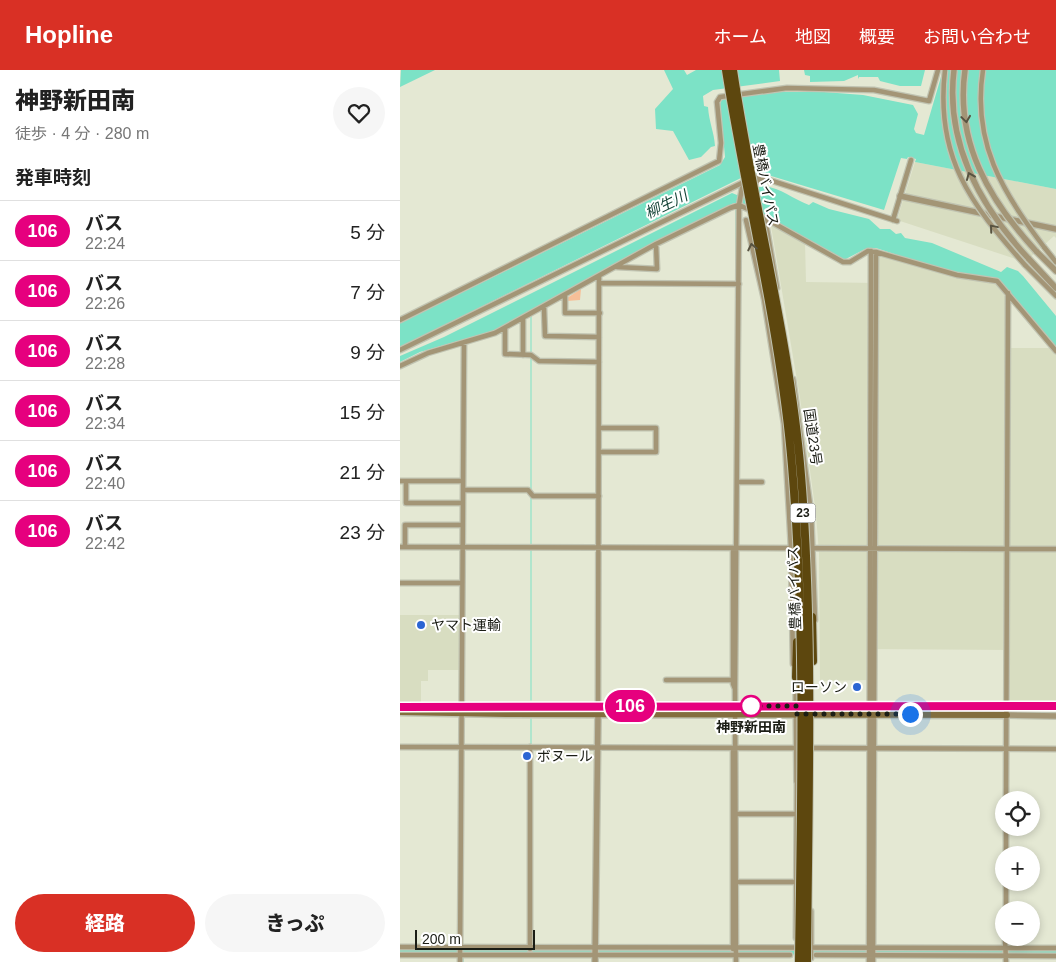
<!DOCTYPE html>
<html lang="ja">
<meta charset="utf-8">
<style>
:root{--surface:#fff;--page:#f6f6f6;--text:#222;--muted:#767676;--line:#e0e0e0;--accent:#d93025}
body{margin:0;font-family:Helvetica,"Noto Sans JP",sans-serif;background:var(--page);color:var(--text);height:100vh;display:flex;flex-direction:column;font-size:19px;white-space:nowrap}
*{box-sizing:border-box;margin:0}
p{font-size:16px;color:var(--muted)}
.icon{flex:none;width:28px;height:28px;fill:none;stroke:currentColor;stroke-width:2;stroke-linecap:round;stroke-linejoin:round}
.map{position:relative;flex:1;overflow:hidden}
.side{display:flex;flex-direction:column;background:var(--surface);width:400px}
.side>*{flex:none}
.badge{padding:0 10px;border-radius:16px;font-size:18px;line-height:32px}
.buttons{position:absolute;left:595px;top:721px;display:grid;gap:10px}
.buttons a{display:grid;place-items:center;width:45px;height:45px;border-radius:50%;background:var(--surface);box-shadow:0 2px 8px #0003;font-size:25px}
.scale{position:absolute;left:15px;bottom:12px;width:120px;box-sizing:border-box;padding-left:5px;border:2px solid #1b1d15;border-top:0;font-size:14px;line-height:18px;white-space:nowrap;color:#1b1d15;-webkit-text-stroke:4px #fff;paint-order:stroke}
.you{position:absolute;width:25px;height:25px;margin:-12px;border:4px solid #fff;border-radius:50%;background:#1a73e8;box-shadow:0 0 0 8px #1a73e833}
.map>.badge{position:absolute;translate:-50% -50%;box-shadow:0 0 0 2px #fff}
h2{padding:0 15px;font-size:19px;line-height:45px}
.round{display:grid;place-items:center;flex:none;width:52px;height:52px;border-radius:26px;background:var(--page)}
.head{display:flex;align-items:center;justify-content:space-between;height:85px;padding:0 15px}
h1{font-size:24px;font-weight:800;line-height:38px}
.button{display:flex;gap:10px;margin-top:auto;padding:10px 15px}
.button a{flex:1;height:58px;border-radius:30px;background:var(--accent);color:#fff;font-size:20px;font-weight:800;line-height:58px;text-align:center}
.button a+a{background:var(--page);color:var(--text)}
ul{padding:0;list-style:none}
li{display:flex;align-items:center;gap:15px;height:60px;padding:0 15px;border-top:1px solid var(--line)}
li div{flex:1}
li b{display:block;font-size:19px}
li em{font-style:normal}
li .badge{min-width:55px;font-weight:700;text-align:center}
header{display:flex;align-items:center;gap:30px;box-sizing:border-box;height:70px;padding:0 25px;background:var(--accent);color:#fff}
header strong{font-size:24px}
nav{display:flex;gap:28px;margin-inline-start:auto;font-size:18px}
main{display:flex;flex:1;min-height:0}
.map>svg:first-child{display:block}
.built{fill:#d8ddc1}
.green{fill:#f6bf98}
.water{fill:#7ce2c6}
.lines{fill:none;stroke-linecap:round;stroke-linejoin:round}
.stream{stroke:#7ce2c6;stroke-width:1}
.river{stroke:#7ce2c6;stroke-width:7}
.minor-casing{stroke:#c0c3b1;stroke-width:7}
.tertiary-casing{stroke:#c0c3b1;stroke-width:8}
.secondary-casing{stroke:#c0c3b1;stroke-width:9}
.trunk-casing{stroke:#c0c3b1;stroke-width:10}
.minor{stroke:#a39576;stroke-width:4.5}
.tertiary{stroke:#a39576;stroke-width:5.5}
.secondary{stroke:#836e3e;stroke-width:6}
.trunk{stroke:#5d470e;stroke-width:8}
.minor-bridge-casing{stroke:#c0c3b1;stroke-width:7;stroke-linecap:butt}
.tertiary-bridge-casing{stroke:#c0c3b1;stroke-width:8;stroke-linecap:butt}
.trunk-bridge-casing{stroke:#c0c3b1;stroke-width:10;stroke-linecap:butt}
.minor-bridge{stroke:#a39576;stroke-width:4.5}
.tertiary-bridge{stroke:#a39576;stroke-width:5.5}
.trunk-bridge{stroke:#5d470e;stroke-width:8}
.oneway{stroke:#585341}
.line-casing{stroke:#fff;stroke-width:11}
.line{stroke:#e6007e;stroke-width:8}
.walk{stroke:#1b1d15;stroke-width:5;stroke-dasharray:0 9}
.poi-dot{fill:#2b65d3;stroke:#fff;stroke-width:2}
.stop-dot{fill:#fff;stroke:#e6007e;stroke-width:2.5}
.labels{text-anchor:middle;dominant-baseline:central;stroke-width:4;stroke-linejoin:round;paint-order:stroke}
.shield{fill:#fff;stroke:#5f615b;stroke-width:1}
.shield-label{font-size:12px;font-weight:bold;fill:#1b1d15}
.street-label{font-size:14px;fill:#1b1d15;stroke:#fff}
.poi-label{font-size:14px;fill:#1b1d15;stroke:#fff;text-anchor:start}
.stop-label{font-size:14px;font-weight:bold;fill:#1b1d15;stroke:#fff}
.water-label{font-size:15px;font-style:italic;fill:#18463a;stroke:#fff}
</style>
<header>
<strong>Hopline</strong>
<nav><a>ホーム</a><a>地図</a><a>概要</a><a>お問い合わせ</a></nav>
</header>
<main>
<section class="side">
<div class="head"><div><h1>神野新田南</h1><p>徒歩 · 4 分 · 280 m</p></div><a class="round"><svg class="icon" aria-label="heart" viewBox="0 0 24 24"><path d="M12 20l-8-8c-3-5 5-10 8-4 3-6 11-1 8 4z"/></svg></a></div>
<h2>発車時刻</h2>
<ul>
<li><span class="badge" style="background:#e6007e;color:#fff">106</span><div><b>バス</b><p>22:24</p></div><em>5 分</em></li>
<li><span class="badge" style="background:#e6007e;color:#fff">106</span><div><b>バス</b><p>22:26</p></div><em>7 分</em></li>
<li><span class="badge" style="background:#e6007e;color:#fff">106</span><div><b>バス</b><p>22:28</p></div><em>9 分</em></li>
<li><span class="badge" style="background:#e6007e;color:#fff">106</span><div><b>バス</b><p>22:34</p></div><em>15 分</em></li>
<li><span class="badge" style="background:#e6007e;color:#fff">106</span><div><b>バス</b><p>22:40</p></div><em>21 分</em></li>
<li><span class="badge" style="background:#e6007e;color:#fff">106</span><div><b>バス</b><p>22:42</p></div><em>23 分</em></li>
</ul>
<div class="button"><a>経路</a><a>きっぷ</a></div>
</section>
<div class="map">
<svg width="656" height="892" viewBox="0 0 656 892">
<rect width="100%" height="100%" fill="#e4e8d3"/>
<path class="built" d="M515,92l141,27v49l-2,-2 -29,26 -128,-42z
M371,156h7l27,16 1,40 71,1v-28l120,27 9,10 3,56h43l4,5v349h-46l-1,-52 -140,-1 -1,31 -48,1 -1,-128 -3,-39 -16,-116z
M0,545h60v55h-32v11h-7v22h-21z"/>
<path class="green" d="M181,219l-1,11 -13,1v-3z"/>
<path class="water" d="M1,0h34l-35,17z
M264,0h20l3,5 9,-5h83l1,11 -67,9 -10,6 1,10 4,1c1,15 6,25 7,39l-4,1 -10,10 -12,3 -16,-29 -17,-2 -1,-20 18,-20z
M404,0h121l-4,16h-21l-20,-5 -2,-4h-19l-1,2v-4l-14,6 -34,1v-6l-5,-1z
M543,0h113v119l-141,-27 1,-3 -8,-2 -1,2 -6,-1 -17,52 -123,-37 -12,1 -349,173v-24l320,-158 5,-8 -5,-53 2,-5 47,-7h55l39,3 50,10 5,9 -4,15 2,4 8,2z
M364,116c17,2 29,13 45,19l4,-3 16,7 40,10 11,10h10l6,5 5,-1 4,5 27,5 69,29 6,-5 11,4 5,5 33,40v32l-58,-69 -55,-9 -67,-22 -11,1 -21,11 -100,-56 -10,-1 -79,39 -159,88 -76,22 -20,10v-6l44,-19 288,-144 5,2 6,-4z"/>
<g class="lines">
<path class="stream" d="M473,192v-8
M336,211v-73
M336,269v-54
M131,284v-38
M131,419v-131
M131,474v-48
M131,630v-152
M131,675v-26
M63,892v-4"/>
<path class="river" d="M0,881l391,1
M415,882h241"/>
<defs>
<path id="minor" d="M359,145l84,47h7l18,-11 8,1 -3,710
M365,148l12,70
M346,150l18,79 20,125 7,124 2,116
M493,150l18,-60
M644,177l12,15
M476,182l81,23 40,6 59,70
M625,195l31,31
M217,197l40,2 -1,-25
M200,213l139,1
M165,226v17h35
M144,238l1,28 54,1
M0,250l319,-159 2,-18 -4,-41 3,-5 67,-9 87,2 55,11 9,-31
M105,258v26l26,1 8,6 60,1
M0,280l350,-171 10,-2 137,44
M123,285v-36
M0,296l28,-13 67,-20 161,-89 74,-36 9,-3 13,6
M393,309l18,133 4,108
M199,358h57v24h-57
M0,411h63
M6,411v22h57
M338,412h24
M63,420h65l5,6h66
M0,477l656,2
M5,477v-22h57
M333,478v136l2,5
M0,513h62
M266,610h69
M198,640l1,-434
M0,677l397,1
M411,678l245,1
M606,730l2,-507
M337,744h59
M606,785v-27
M337,812h59
M606,840v-28
M396,868l1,-157h3
M605,868l1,24
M0,877l656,1
M130,879v-202
M333,879v-198l2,-3
M0,885h390
M416,885l240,1
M411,888v-47
M60,892l4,-619
M336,892l-1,-273 4,-484 3,-17 22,-9
M469,892l2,-711"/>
<path id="tertiary" d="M500,126l156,33
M636,181l20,20
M628,188l28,30
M396,607l1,104
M607,637l49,-1
M607,645l49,1
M195,892l3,-247"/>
<path id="secondary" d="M0,637h607
M0,642l106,2 501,1"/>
<path id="trunk" d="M412,547l1,44
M396,607l1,-35"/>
</defs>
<use href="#minor" class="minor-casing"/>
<use href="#tertiary" class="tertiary-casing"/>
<use href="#secondary" class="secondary-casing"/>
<use href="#trunk" class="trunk-casing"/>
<use href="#minor" class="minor"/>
<use href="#tertiary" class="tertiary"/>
<use href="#secondary" class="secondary"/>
<use href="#trunk" class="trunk"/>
<defs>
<path id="minor-bridge" d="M545,0c-10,87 25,133 80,195
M583,0c-11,72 19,122 61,177"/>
<path id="tertiary-bridge" d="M554,0c-9,74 26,136 74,188
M565,0c-10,72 24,130 71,181"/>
<path id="trunk-bridge" d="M326,0c21,132 55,263 66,396 14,165 9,331 7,496
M333,0c20,135 57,269 68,405 13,160 7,326 6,487"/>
</defs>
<use href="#minor-bridge" class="minor-bridge-casing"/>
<use href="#tertiary-bridge" class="tertiary-bridge-casing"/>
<use href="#trunk-bridge" class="trunk-bridge-casing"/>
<use href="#minor-bridge" class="minor-bridge"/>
<use href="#tertiary-bridge" class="tertiary-bridge"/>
<use href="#trunk-bridge" class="trunk-bridge"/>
</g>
<defs><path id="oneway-chevron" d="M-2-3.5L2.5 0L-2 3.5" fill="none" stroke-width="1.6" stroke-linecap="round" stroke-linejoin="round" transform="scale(1.25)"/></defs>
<g class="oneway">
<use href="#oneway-chevron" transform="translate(566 49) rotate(82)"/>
<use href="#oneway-chevron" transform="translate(570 106) rotate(-113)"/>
<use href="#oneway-chevron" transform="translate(593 158) rotate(-130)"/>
<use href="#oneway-chevron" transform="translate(352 177) rotate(-102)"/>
</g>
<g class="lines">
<defs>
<path id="line" d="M0,637l656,-1"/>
</defs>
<use href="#line" class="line-casing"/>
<use href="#line" class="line"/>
<path class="walk" d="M351,636h45v8h114"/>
</g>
<g class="poi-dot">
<circle cx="21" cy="555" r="5"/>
<circle cx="457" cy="617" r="5"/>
<circle cx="127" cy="686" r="5"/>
</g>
<circle class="stop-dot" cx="351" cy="636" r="10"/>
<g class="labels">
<rect class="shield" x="390.5" y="433.5" width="25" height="19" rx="4"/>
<g class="shield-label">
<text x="403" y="443">23</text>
</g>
<g class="street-label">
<text transform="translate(366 115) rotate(79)">豊橋バイパス</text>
<text transform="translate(413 367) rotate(82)">国道23号</text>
<text transform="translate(394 518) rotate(-92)">豊橋バイパス</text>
</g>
<g class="poi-label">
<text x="31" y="555">ヤマト運輸</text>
<text x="447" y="617" text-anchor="end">ローソン</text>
<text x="137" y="686">ボヌール</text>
</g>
<g class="stop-label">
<text x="351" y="657">神野新田南</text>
</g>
<g class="water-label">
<text transform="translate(266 134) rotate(-26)">柳生川</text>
</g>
</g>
</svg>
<div class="buttons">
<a><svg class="icon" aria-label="locate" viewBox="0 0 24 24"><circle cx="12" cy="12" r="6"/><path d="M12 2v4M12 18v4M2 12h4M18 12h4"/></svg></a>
<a>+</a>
<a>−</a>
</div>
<div class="scale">200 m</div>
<div class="you" style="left:510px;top:644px"></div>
<b class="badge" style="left:230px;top:636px;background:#e6007e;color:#fff">106</b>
</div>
</main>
